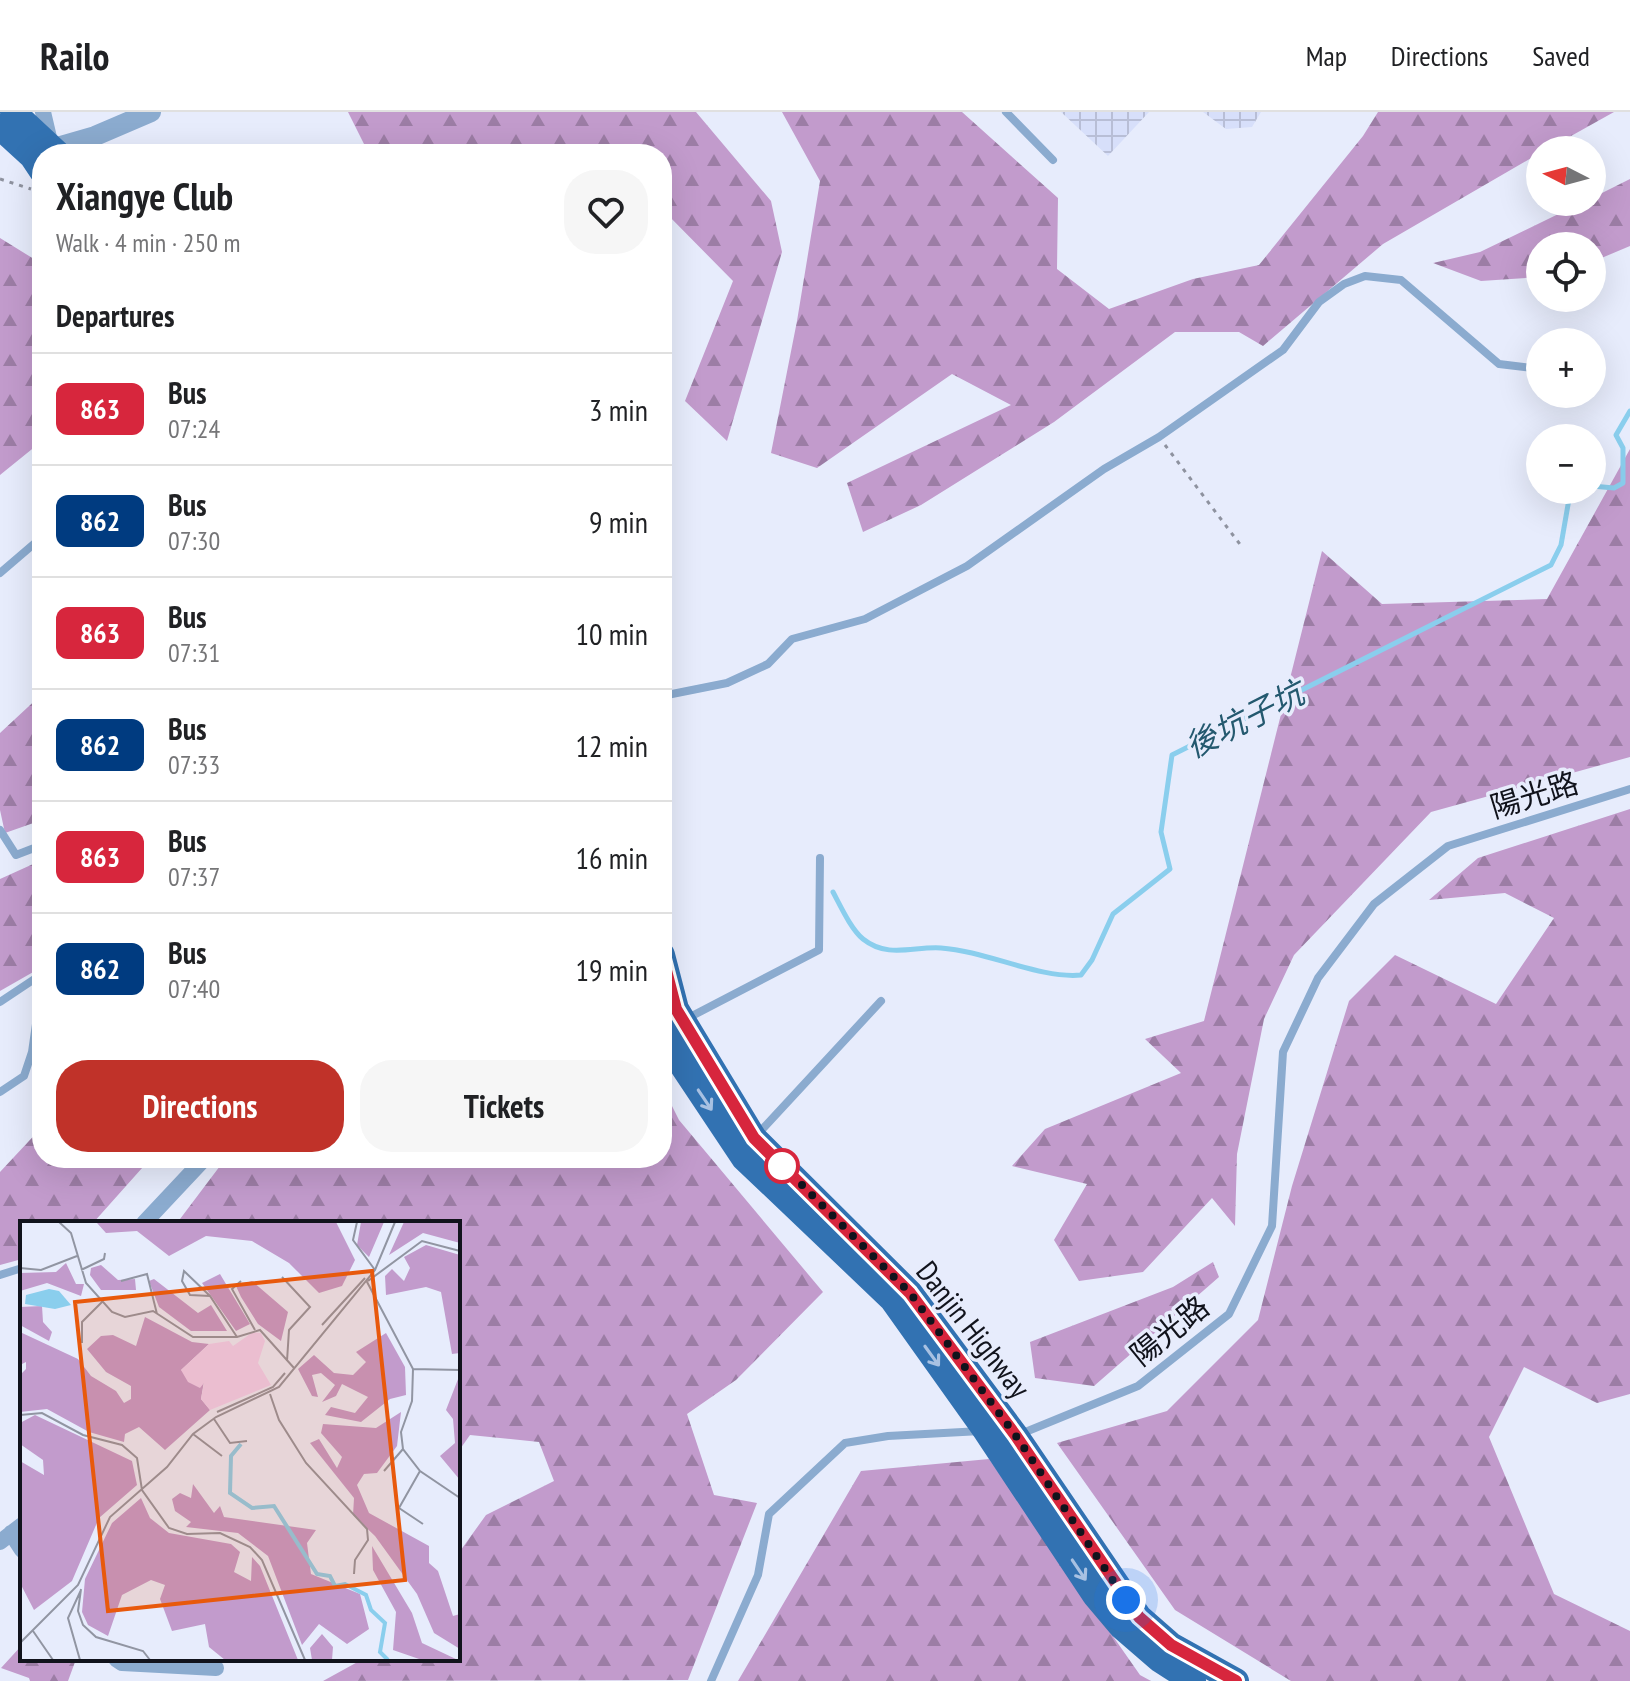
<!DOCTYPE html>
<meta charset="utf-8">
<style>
:root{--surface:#fff;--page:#f6f6f6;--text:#202124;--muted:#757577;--line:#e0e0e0;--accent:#c03229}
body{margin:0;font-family:"PT Sans Narrow","Noto Sans TC",sans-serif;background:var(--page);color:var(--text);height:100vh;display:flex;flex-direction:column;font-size:30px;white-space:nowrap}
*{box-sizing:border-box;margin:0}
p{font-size:26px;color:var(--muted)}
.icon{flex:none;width:44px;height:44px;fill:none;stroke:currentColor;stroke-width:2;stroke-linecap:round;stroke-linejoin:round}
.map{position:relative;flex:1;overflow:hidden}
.sheet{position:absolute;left:32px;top:32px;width:640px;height:1024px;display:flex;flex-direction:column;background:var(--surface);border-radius:32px;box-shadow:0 8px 32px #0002}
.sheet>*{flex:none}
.badge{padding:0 16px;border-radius:12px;font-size:28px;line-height:52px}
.needle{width:52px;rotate:276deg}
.tools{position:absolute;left:1526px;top:24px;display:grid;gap:16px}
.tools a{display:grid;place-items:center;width:80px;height:80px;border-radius:50%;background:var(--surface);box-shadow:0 8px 32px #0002;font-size:40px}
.you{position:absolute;width:40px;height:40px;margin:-20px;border:6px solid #fff;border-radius:50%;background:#1a73e8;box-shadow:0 0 0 12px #1a73e833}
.map>.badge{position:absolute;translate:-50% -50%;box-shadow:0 0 0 4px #fff}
h2{padding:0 24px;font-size:30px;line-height:72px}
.round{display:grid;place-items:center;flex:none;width:84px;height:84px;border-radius:32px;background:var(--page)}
.headline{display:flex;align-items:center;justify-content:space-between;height:136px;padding:0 24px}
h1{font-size:38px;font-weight:700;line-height:60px}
.button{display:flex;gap:16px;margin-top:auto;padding:16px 24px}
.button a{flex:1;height:92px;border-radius:32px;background:var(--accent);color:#fff;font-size:32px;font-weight:700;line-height:92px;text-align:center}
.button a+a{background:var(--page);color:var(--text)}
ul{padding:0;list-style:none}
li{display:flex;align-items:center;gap:24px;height:112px;padding:0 24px;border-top:2px solid var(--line)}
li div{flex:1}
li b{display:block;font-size:30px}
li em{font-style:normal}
li .badge{min-width:88px;font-weight:700;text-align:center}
header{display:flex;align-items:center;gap:48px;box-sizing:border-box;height:112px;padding:0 40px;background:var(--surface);border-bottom:2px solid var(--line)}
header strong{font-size:38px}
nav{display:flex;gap:44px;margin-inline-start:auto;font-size:28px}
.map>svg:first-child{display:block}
.industrial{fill:url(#industrial-grid)}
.forest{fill:url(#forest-firs)}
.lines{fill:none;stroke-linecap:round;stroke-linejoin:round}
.stream{stroke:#8aceed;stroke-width:5}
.path{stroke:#8e929f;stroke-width:3;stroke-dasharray:4 6;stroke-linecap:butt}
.service{stroke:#8babcf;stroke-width:8}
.minor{stroke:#8babcf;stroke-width:16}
.tertiary{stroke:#8babcf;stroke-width:20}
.primary{stroke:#3272b2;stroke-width:26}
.oneway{stroke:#a8c1e2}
.line-casing{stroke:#fff;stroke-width:18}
.line{stroke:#d7263d;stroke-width:12}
.walk{stroke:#11131c;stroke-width:8;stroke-dasharray:0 14.4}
.stop-dot{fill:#fff;stroke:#d7263d;stroke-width:4}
.labels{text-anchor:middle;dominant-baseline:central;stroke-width:7;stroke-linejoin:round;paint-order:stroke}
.street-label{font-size:30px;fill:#11131c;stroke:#e7ecfc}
.water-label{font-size:32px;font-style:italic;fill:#24596f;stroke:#e7ecfc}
.inset-river{fill:none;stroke:#8aceed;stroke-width:4}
.inset-road{fill:none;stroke:#9195a2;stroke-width:2}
.view{fill:#e8590c;fill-opacity:0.15;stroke:#e8590c;stroke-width:4}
.inset-edge{fill:none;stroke:#11131c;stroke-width:4}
</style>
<header>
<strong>Railo</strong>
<nav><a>Map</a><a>Directions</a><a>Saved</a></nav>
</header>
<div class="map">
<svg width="1630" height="1569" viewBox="0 0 1630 1569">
<defs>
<pattern id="industrial-grid" width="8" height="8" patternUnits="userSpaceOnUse" patternTransform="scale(2)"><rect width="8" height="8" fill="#d7dffa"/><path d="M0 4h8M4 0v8" fill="none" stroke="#b8bed6"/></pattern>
<pattern id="forest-firs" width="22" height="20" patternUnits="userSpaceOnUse" patternTransform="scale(2)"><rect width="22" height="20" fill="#c29bcc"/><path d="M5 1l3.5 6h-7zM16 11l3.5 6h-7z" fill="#9c7da5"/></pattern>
</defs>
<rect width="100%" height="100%" fill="#e7ecfc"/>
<path class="industrial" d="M1061,0h88l-41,44z
M1203,0h58l-9,15 -26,2z"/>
<path class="forest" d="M348,0h348l75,89 11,51 -55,189 -42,-40 48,-120 -71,-72v-55h-293z
M782,0h180l96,86 -1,71 52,40 84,-30 66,-14 104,-129 15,-24h236l-68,38h-6v3l-157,91 -120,102 -24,-14h-64l-121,90 -133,83 -58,27 -16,-49 164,-78 -59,-31 -135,94 -46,-15 26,-132 23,-140z
M1630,67v67l-38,16v-16h-52v31l-59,4 -48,-18 47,-11 103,-50h9v-4z
M0,126l42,26v177l-42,34z
M1630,337v308l-199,55 -137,143 -30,64 -27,135 -2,72 -23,-28 -69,74 -64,9 -25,-41 33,-56 -75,-18 33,-37 136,-56 -36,-34 59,-18 118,-470 60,53 165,-5z
M42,582v126l-37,13 -5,-23v-77z
M1630,697v585l-33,9 -73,-36 -35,70 65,157 76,37v50h-339l-116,-71 -118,-167 110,-32 91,-91 34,-134 57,-185 46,-46 101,49 58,-86 -49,-25 -76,7 49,-42z
M42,748v107l-42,24v-112z
M662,974l17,34 144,172 -87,88 -49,34 27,81 43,8 -69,177 -365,1 40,-22h95v-105l28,-39 68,-34 -15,-39 -69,-7 -12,17v-229h-281l49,-65h180l5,9 19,-9h232z
M42,1015v31h109l-58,65h-71v36l-22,6v-93z
M1213,1150l6,15 -125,109 -59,-8 -5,-36 143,-55z
M989,1347l151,216 11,6h-413l123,-210z
M22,1533v14h51l2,3 -7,19h-38l-1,-3 -28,-10z"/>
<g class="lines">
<path class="stream" d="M1592,374l22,2 9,-5v-35l-7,-13 14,-24
M833,780c8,15 18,37 30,47 25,20 51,7 78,9 45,3 99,31 140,27l11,-15 21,-46 57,-45 -9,-37 11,-77 379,-190 10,-20 8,-46 9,-9"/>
<path class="path" d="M0,67l31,10
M1165,333l77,102"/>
<path class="service" d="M1006,0l47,48
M0,461l42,-36
M662,584l65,-13 41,-19 24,-25 73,-20 102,-53 137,-97 55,-32 124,-87 36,-48 25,-18 21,-8 36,4 98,84 41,5
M0,718l16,25 26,-10
M0,890l42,-28
M688,906l131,-68 1,-92
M0,980l24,-16 8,-24 10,-70
M757,1023l124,-134
M0,1163l22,-7
M1018,1323l120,-49 91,-72 43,-88 11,-174 35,-74 56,-74 74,-58 182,-57
M711,1569l47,-106 11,-61 76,-71 43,-7 93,-5"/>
<path class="minor" d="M43,0l8,34
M144,1111l61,-65
M11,1421l11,17
M0,1430l22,-17
M116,1547l6,4 94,5"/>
<path class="tertiary" d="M43,39l52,-15 56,-24"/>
<path class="primary" d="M13,0l45,42
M0,15l32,29 10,15
M662,843l14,54 78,129 156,155 106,143 123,181 32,28 65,36
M662,923l82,123 148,141 94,132 109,164 27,32 37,32 34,22"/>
</g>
<defs><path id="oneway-shaft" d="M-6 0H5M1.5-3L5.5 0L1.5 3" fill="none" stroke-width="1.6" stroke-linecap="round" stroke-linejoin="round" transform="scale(2)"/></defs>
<g class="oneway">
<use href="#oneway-shaft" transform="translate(705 988) rotate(56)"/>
<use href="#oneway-shaft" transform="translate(932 1244) rotate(54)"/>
<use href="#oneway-shaft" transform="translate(1079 1458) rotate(56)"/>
</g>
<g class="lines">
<defs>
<path id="line" d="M662,843l14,54 78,129 156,155 106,143 123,181 32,28 65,36"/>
</defs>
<use href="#line" class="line-casing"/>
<use href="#line" class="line"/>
<path class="walk" d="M782,1054l-5,-6 133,133 106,143 110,164"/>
</g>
<circle class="stop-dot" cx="782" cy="1054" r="16"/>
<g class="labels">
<g class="street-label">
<text transform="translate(1534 682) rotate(-17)">陽光路</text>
<text transform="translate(974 1217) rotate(52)">Danjin Highway</text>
<text transform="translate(1169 1218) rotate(-39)">陽光路</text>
</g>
<g class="water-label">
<text transform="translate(1244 607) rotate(-27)">後坑子坑</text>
</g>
</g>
<g transform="translate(20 1109)">
<rect width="440" height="440" fill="#e7ecfc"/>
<path d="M316,1l19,38 -13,26 -23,7 -30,-30 -37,-22 -46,-5 -37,20 -32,-25 -31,2 -9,-10zM341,1h23l-15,35 -12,-12zM384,1h56v21l-37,-10 -34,22zM406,24l34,10v98l-8,1 -11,-62 -15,-5 -40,8 -1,-19 7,-7 12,12 6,-13 -6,-11zM46,42l10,21h8l-3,12 -34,-13 -27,8v-18l36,-1zM81,44l17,15 17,-1 1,11h-35l-11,-15 1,-7zM200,53l30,50 -14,7 -34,-48zM134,58l44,34 13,-8 16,26h-36l-32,-24 -10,-26zM232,60l36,31 -7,29 -23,-17 -17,-27 -5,-11zM22,85l1,16 9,10 -3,9 -29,-16v-18zM125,96l47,25 17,2 -28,26 23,11 -3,18 9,11 -45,40 -26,-23 -14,7 -1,8 -35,-10 -42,-23 -27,3v-37l6,-6v-7l-6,3v-33l58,27 13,17 25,15 8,12 7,-4v-13l-25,-14 -19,-23 14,-13 12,-1 23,11zM366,112l19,34 1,28 -16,4 -29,23 -36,-7 6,-8 24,6 13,-16 -26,-13 -6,12 -14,6 13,-17 -14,-12 -9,2 6,22 -6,-1 -14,-27 16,-14 20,18 19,2 13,-13 -10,-10zM440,153v106l-20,-24 15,-13 -2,-24 -7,-9zM381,191l-4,34 -20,27 -13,1 -7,11 12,28 60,33v17l9,8 15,45 7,-2v35l-26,-16 -17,-39 -42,-58 -22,-21 1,-17 -44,-55 9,-4 18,29 5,-11 -21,-24 2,-9 53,4zM15,194l97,46 5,24 -38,33 -27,63 -38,29 -14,-27v-122l24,14 -1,-15 -23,-16v-21zM173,263l21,29 6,-7 4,11 92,13 -9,13 4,31 49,20 9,35 -22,15 -28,-20 -17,21 -34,-89 -30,-23 -52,-6 5,-5 -16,-11 -3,-12 8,-6 11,5zM121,277l9,20 19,15 62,11 9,8 -6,20 17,9 1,-24 8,9 38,94h-73l-16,-13 -4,-23 -33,7 -12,-32 5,-14 -14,-5 -29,15 -14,41 -20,-11 -6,-13 3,-33 27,-56zM352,325l40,67 10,30 36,17h-36l-29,-10 3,-38 -23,-42zM302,413l11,13 -1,13h-20l-2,-12z" fill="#c29bcc"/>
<path d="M233,111l8,1 4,8 -7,22 13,22 -61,25 -9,-11 3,-16 -4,5 -12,-6 -7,-12 28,-26 20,-3 4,5z" fill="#ecd0f3"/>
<path d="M29,68l10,2 12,14 -16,4 -30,-5 1,-9z" fill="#8aceed"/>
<path class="inset-river" d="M221,223l-10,12 -1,37 22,15 22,-2 43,68 13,2 5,10 10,-2 21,11 5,15 14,13 -5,29 8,8"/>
<path class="inset-road" d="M39,1l12,11 15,50 26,29 13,5 28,-6 40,26h44l23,-7 34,38M337,1l-4,18 22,30M0,47l21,2 36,-14M61,49l23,-11 1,-6M262,56l28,30 -21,23 -2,31M346,59l47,89 -1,32 -11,31 2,17 17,22 40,27M101,60l26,-7 10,40M221,60l-9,8 23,41M348,60l54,-40 38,10M190,75l-20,-1 -8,-14 2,-10 26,25 27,41M302,104l43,-47M62,122v-21l21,-21M393,148l47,1M250,173l9,26 27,43 61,66 1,11 -13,20 -1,14M197,191l56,-25 12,-14M0,194l22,-2 41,22 39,10 15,13 5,32 27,38 18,6 33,-1 30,14 12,13 43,100M194,198l16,24 17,-2M173,213l29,22M364,250l19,-22M400,250l-21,37 24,16M61,368l-3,22 5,14 13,12 47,14 7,9M13,410l20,29M0,422l58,-58 32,-68 57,-50 26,-33 23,-17 63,-30 96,-117 20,-48M60,439l-12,-42 13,-28"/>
<path class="view" d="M352,50l33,309 -297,31 -33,-309z"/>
<rect width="440" height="440" class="inset-edge"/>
</g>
</svg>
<div class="tools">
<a><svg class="needle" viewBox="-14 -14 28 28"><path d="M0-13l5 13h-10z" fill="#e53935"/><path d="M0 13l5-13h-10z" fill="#757577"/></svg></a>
<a><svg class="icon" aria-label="locate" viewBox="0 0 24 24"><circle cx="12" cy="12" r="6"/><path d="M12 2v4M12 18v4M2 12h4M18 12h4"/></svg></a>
<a>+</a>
<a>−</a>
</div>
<div class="you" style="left:1126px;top:1488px"></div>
<section class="sheet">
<div class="headline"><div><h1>Xiangye Club</h1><p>Walk · 4 min · 250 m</p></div><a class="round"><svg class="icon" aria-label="heart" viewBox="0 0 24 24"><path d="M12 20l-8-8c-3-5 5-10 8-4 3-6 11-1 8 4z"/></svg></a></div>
<h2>Departures</h2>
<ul>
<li><span class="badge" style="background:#d7263d;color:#fff">863</span><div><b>Bus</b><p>07:24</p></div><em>3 min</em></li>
<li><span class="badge" style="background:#003b80;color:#fff">862</span><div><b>Bus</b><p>07:30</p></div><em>9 min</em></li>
<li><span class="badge" style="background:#d7263d;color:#fff">863</span><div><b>Bus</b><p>07:31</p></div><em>10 min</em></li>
<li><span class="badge" style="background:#003b80;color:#fff">862</span><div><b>Bus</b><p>07:33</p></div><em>12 min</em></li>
<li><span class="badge" style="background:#d7263d;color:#fff">863</span><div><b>Bus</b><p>07:37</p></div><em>16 min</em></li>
<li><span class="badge" style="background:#003b80;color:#fff">862</span><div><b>Bus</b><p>07:40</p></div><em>19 min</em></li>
</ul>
<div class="button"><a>Directions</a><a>Tickets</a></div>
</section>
</div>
